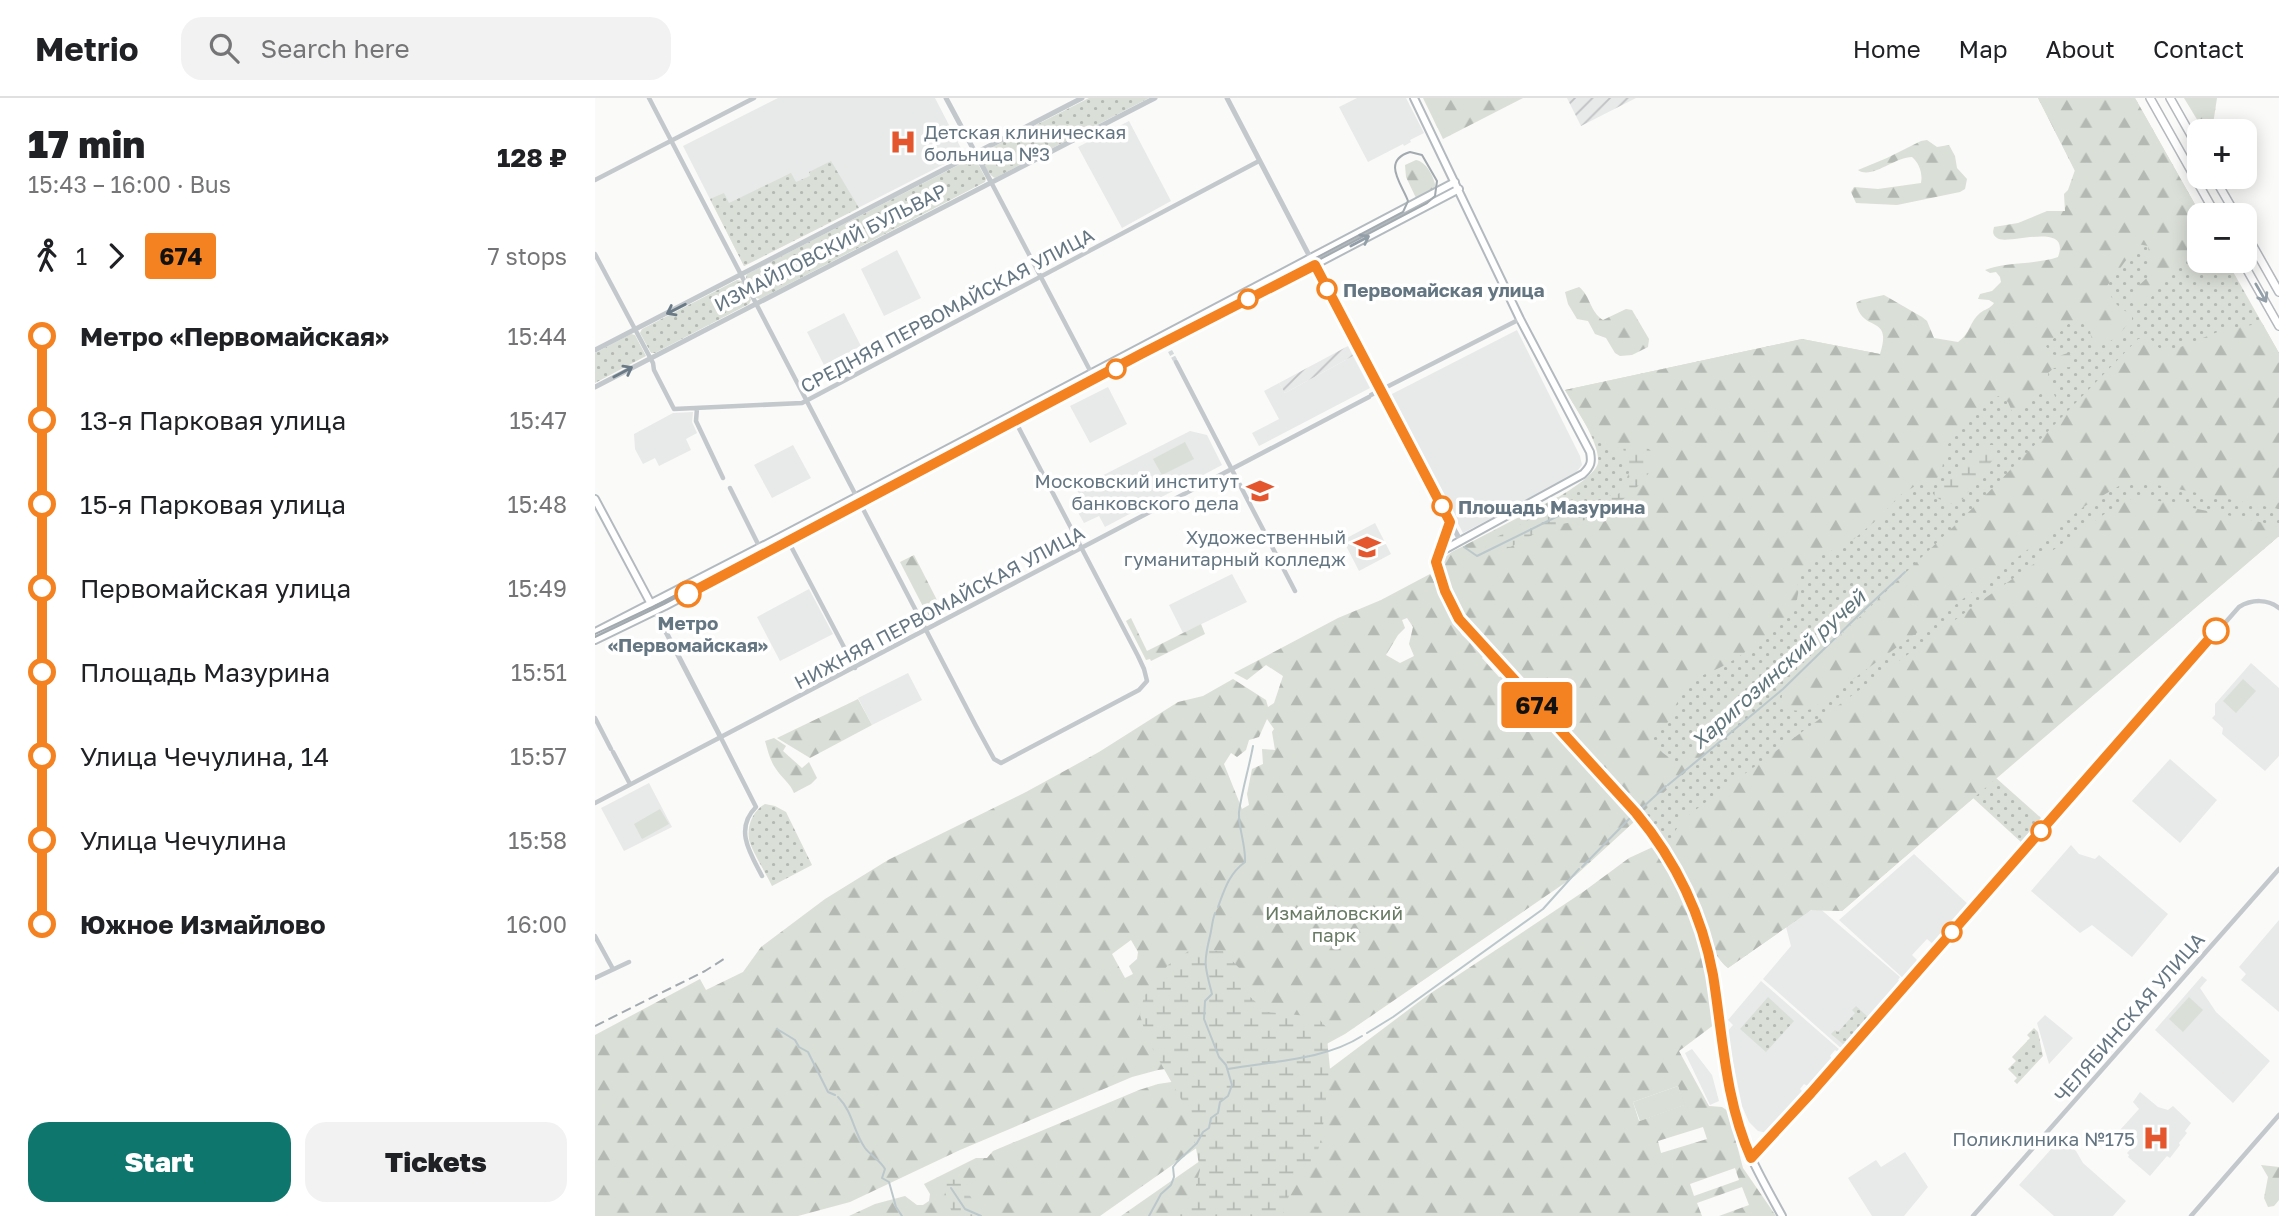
<!DOCTYPE html>
<meta charset="utf-8">
<style>
:root{--surface:#fff;--page:#f2f2f2;--text:#202124;--muted:#757577;--line:#e0e0e0;--accent:#0f766e}
body{margin:0;font-family:"Golos Text",sans-serif;background:var(--page);color:var(--text);height:100vh;display:flex;flex-direction:column;font-size:26px;white-space:nowrap}
*{box-sizing:border-box;margin:0}
p{font-size:23px;color:var(--muted)}
.icon{flex:none;width:38px;height:38px;fill:none;stroke:currentColor;stroke-width:2;stroke-linecap:round;stroke-linejoin:round}
.map{position:relative;flex:1;overflow:hidden}
.side{display:flex;flex-direction:column;background:var(--surface);width:595px}
.side>*{flex:none}
.badge{padding:0 14px;border-radius:5px;font-size:24px;line-height:46px}
.fabs{position:absolute;left:1592px;top:21px;display:grid;gap:14px}
.fabs a{display:grid;place-items:center;width:70px;height:70px;border-radius:14px;background:var(--surface);box-shadow:0 4px 18px #0003;font-size:35px}
.map>.badge{position:absolute;translate:-50% -50%;box-shadow:0 0 0 4px #fff}
.legs{display:flex;align-items:center;gap:10px;height:77px;padding:0 28px;font-size:23px}
.legs p{margin-inline-start:auto}
.headline{display:flex;align-items:center;justify-content:space-between;height:119px;padding:0 28px}
h1{font-size:38px;font-weight:800;line-height:52px}
.button{display:flex;gap:14px;margin-top:auto;padding:14px 28px}
.button a{flex:1;height:80px;border-radius:21px;background:var(--accent);color:#fff;font-size:28px;font-weight:800;line-height:80px;text-align:center}
.button a+a{background:var(--page);color:var(--text)}
ul{padding:0 28px;list-style:none}
li{display:flex;align-items:center;gap:24px;height:84px;font-size:26px}
li i{display:grid;place-items:center;width:10px;height:100%;margin:0 9px;background:currentColor}
li i::after{content:'';width:18px;height:18px;margin:-9px;border:5px solid;border-radius:50%;background:var(--surface)}
li p{margin-inline-start:auto}
li:first-child i{background:linear-gradient(#0000 50%,currentColor 0)}
li:last-child i{background:linear-gradient(currentColor 50%,#0000 0)}
header{display:flex;align-items:center;gap:42px;box-sizing:border-box;height:98px;padding:0 35px;background:var(--surface);border-bottom:2px solid var(--line)}
header strong{font-size:33px}
nav{display:flex;gap:38px;margin-inline-start:auto;font-size:24px}
.search{width:490px;height:63px;background:var(--page);display:flex;align-items:center;gap:18px;box-sizing:border-box;padding:0 24px;border-radius:21px;color:var(--muted);font-size:26px}
main{display:flex;flex:1;min-height:0}
.map>svg:first-child{display:block}
.built{fill:#e8e9e9}
.industrial{fill:url(#industrial-furrows)}
.grass{fill:url(#grass-dots)}
.forest{fill:url(#forest-firs);fill-rule:evenodd}
.wetland{fill:url(#wetland-marsh)}
.pitch{fill:#dadfd7}
.lines{fill:none;stroke-linecap:round;stroke-linejoin:round}
.stream{stroke:#bbc7cb;stroke-width:2}
.minor-tunnel{stroke:#d5d9db;stroke-width:4.5;stroke-dasharray:4.5 2;stroke-linecap:butt}
.secondary-casing{stroke:#b3babf;stroke-width:10}
.trunk-casing{stroke:#b4b9bd;stroke-width:10}
.minor{stroke:#c3c8cc;stroke-width:4.5}
.tertiary{stroke:#c3c8cc;stroke-width:5}
.secondary{stroke:#fff;stroke-width:6}
.trunk{stroke:#fff;stroke-width:7}
.tram{stroke:#a2aab0;stroke-width:2}
.rail{stroke:#a2aab0;stroke-width:2;stroke-dasharray:10 5;stroke-linecap:butt}
.oneway{stroke:#939fa8}
.oneway2{stroke:#6a7a87}
.line-1-casing{stroke:#fff;stroke-width:16}
.line-1{stroke:#f58220;stroke-width:10}
.stop-1-dot{fill:#fff;stroke:#f58220;stroke-width:3.5}
.labels{text-anchor:middle;dominant-baseline:central;stroke-width:7;stroke-linejoin:round;paint-order:stroke}
.poi-label{font-size:19px;fill:#657683;stroke:#fff;text-anchor:end}
.street-label{font-size:19px;fill:#657683;stroke:#fff}
.stop-label{font-size:19px;font-weight:bold;fill:#657683;stroke:#fff;text-anchor:start}
.park-label{font-size:19px;fill:#687a64;stroke:#fff}
.water-label{font-size:21px;font-style:italic;fill:#60757c;stroke:#fff}
</style>
<header>
<strong>Metrio</strong>
<div class="search"><svg class="icon" aria-label="search" viewBox="0 0 24 24"><circle cx="10" cy="10" r="6"/><path d="M15 15l6 6"/></svg>Search here</div>
<nav><a>Home</a><a>Map</a><a>About</a><a>Contact</a></nav>
</header>
<main>
<section class="side">
<div class="headline"><div><h1>17 min</h1><p>15:43 – 16:00 · Bus</p></div><b>128 ₽</b></div>
<div class="legs"><svg class="icon" aria-label="walk" viewBox="0 0 24 24"><circle cx="13" cy="4" r="2"/><path d="M13 8l-2 6 4 7M11 14l-3 7M7 12l3-4h3l4 4"/></svg>1<svg class="icon" aria-label="forward" viewBox="0 0 24 24"><path d="M9 5l7 7-7 7"/></svg><b class="badge" style="background:#f58220;color:#111">674</b><p>7 stops</p></div>
<ul>
<li><i style="color:#f58220"></i><b>Метро «Первомайская»</b><p>15:44</p></li>
<li><i style="color:#f58220"></i><span>13-я Парковая улица</span><p>15:47</p></li>
<li><i style="color:#f58220"></i><span>15-я Парковая улица</span><p>15:48</p></li>
<li><i style="color:#f58220"></i><span>Первомайская улица</span><p>15:49</p></li>
<li><i style="color:#f58220"></i><span>Площадь Мазурина</span><p>15:51</p></li>
<li><i style="color:#f58220"></i><span>Улица Чечулина, 14</span><p>15:57</p></li>
<li><i style="color:#f58220"></i><span>Улица Чечулина</span><p>15:58</p></li>
<li><i style="color:#f58220"></i><b>Южное Измайлово</b><p>16:00</p></li>
</ul>
<div class="button"><a>Start</a><a>Tickets</a></div>
</section>
<div class="map">
<svg width="1684" height="1118" viewBox="0 0 1684 1118">
<defs>
<pattern id="industrial-furrows" width="10" height="10" patternUnits="userSpaceOnUse" patternTransform="scale(1.75)"><rect width="10" height="10" fill="#e8e9e9"/><path d="M-1 1l2-2M0 10L10 0M9 11l2-2" fill="none" stroke="#c0c1c2"/></pattern>
<pattern id="grass-dots" width="8" height="8" patternUnits="userSpaceOnUse" patternTransform="scale(1.75)"><rect width="8" height="8" fill="#dadfd7"/><path d="M2 2h.1M6 6h.1" fill="none" stroke="#b4b9b4" stroke-width="1.8" stroke-linecap="round"/></pattern>
<pattern id="forest-firs" width="22" height="20" patternUnits="userSpaceOnUse" patternTransform="scale(1.75)"><rect width="22" height="20" fill="#dadfd7"/><path d="M5 1l3.5 6h-7zM16 11l3.5 6h-7z" fill="#b4b9b4"/></pattern>
<pattern id="wetland-marsh" width="20" height="14" patternUnits="userSpaceOnUse" patternTransform="scale(1.75)"><rect width="20" height="14" fill="#dadfd7"/><path d="M1 5h8M5 5V1M11 12h8M15 12V8" fill="none" stroke="#b4b9b4"/></pattern>
</defs>
<rect width="100%" height="100%" fill="#fafaf8"/>
<path class="built" d="M183,0h157l29,56 -220,112 -61,-120z
M762,0h49l18,35 -14,7 1,2 -7,4 -1,-2 -35,18 -29,-55z
M534,23l42,80 -49,27 -44,-81z
M302,152l24,48 -37,18 -23,-47z
M249,215l17,33 -37,19 -17,-33z
M922,232l63,126 2,9 -8,10 -111,58 -73,-138z
M758,258l17,32 -111,58 -7,-13 27,-14 -15,-28 15,-8 6,10z
M513,289l19,37 -37,19 -20,-37z
M98,314l-1,10 5,11 -11,6 5,11 -32,16 -4,-8 -12,6 -8,-15 -1,-15 39,-21z
M595,333l17,4 15,30 -117,62 -6,-11 -15,7 -13,-23 9,-5 -4,-6z
M198,347l18,33 -39,20 -18,-33z
M780,425l16,31 -32,17 -16,-31z
M637,476l15,28 -64,31 -14,-28z
M214,491l24,45 -53,27 -23,-44z
M1656,565l28,25v68l-14,15 -43,-37 1,-6 -11,-10 3,-3v-11z
M313,575l14,27 -50,25 -14,-27z
M1575,661l47,41 -37,43 -48,-42z
M54,685l23,44 -48,24 -23,-43z
M1476,747l8,9 16,5 4,-4 69,59 -36,43 -40,-32 -12,8 -49,-42z
M1319,756l56,52 -36,39 -7,-6 -15,16 7,7 -15,17 -65,-59z
M1223,809l82,70 -2,3 4,3 -60,66 -79,-70 28,-33 -6,-23z
M1684,822v92l-38,-32 5,-6 -7,-7z
M1607,878l5,4 -7,8 16,24 54,49 -37,42 -78,-73z
M1166,883l79,69 -2,2 -3,-2 -5,6 2,3 -23,28 -5,-3 -4,5 4,4 -37,40 -9,-2 -9,-9 -7,-16 -15,-74 6,-7 -5,-5z
M1450,917l28,23 -24,26 -12,-41z
M1097,951l20,26 7,26 -9,4 -25,-52z
M1545,994l18,15 10,3 5,-4 18,17 -6,8 2,2 -8,10 1,2 -10,13 -3,-2 -17,20 -22,-19 1,-2 -2,-2 8,-9 -15,-14 19,-21 -6,-7z
M1466,1040l15,13 7,12 43,38 -13,15h-59l-35,-31z
M1310,1054l23,35 -24,29h-32l-24,-38 28,-18 5,7z"/>
<path class="industrial" d="M972,0h69l-55,28z
M753,248l5,10 -68,37 -6,-10z"/>
<path class="grass" d="M494,0h60l-154,80c-7,-3 -14,-18 -14,-25z
M1443,0h97l66,117 -1,46h27l52,92v183l-283,242 45,40 -20,24 -48,-44 -131,113 -31,-1 -83,58c-22,-18 -25,-53 -37,-79 -14,-28 -30,-55 -50,-79l-170,-184 -20,-34 -8,-33 9,-7c26,-13 141,-65 146,-89 3,-18 -23,-57 -33,-73l237,-51 78,15 113,17 125,-115z
M377,60l4,2 10,19 -1,3 -225,117 -4,-1 -10,-20 1,-4z
M236,63l28,47 -115,58 -34,-67 14,-6 5,10 62,-30 5,9 14,-6 -1,-4z
M142,182l5,1 9,19 -2,4 -94,49h-4l-11,-20 2,-4z
M36,236l4,1 11,21 -51,27v-30z
M170,706l10,2 11,6 26,53 -40,21c-5,-11 -22,-38 -23,-47 -2,-14 4,-28 16,-35z
M1173,899l26,24 -28,31 -26,-23z
M1261,908l12,11 -24,28 -13,-11 4,-4 3,2 17,-19 -3,-3z
M1439,930l4,4 5,24 -26,28 -3,-3 3,-3 -9,-9 8,-8 -4,-4 18,-19 -3,-3z"/>
<path class="forest" d="M828,0h100l-80,41z
M1443,0h97l66,117 -1,35 -34,28 -19,25 -10,4 -7,-6 4,-11 14,-13 2,-14 -2,-17 -10,-2 -31,42c4,14 11,23 25,28v6c-12,12 -22,29 -40,23l-2,-13 -9,-8 -10,-1 -25,25 5,8 8,2 9,-3 6,6 -3,8 -17,1 -6,5 1,10 8,18 -14,-8 -18,7 -12,14 -5,-12 -10,-6 -15,10 -28,24 -10,21 -3,18 -10,19 -12,-5 -21,13 -19,21 -26,22 -23,12 -11,2 -14,14 -9,16c0,3 2,7 1,11 -2,22 -49,57 -68,68 -12,8 -26,11 -39,20 -5,4 -10,10 -14,16v15l-10,10 -14,4c-4,20 9,24 23,36l32,-30 9,1 1,8 -74,69 -26,-27 -7,-15 -7,-1 -131,-140 -19,-32 -11,-28v-9l9,-7 106,-55 37,7 28,-16 7,-18 -15,-19 -23,-16 -27,-45 237,-51 78,15c13,-41 -18,-20 -24,-51l5,-3 23,-5 38,22 5,4 7,17 24,4c12,-8 12,-21 22,-29 5,-4 10,-4 14,-10l-5,-3 -11,-1 2,-5 12,-3 9,-9 -1,-5 -4,-5 -6,1 -5,-3c24,-9 50,-5 73,-13 14,-37 -51,-11 -61,-19 -5,-4 -4,-6 -3,-11l24,-4 29,-12h18l-1,-17 4,-4 7,-20z
M1589,0h33l-5,33h-8z
M1332,42l10,7 12,-2 6,11 2,12 10,11 -2,10 -5,3 -63,13 -41,-2 -5,-11 3,-5 24,2 43,-6c2,-10 -2,-20 -9,-26 -18,0 -40,23 -54,13l29,-12 34,-17z
M821,62c11,2 18,17 20,28l-20,10 -10,-21 -1,-12z
M984,189c11,8 11,25 24,33l23,-11 6,1 17,29 -1,8 -16,8 -12,1 -5,-3 -9,-15 -11,-4 -7,-13 -11,-2 -9,-15 -3,-12z
M1667,225l17,30v156l-137,-27 -18,1 -39,23 -126,96 -147,107 -9,2 -16,-1 -6,-6 1,-9 7,-10 189,-182 160,-164 11,-2 11,12 18,-1 42,-17z
M1545,399l139,29v10l-437,375 -31,-1 -83,58c-15,-11 -17,-35 -23,-51 -8,-25 -23,-48 -35,-72l2,-9 11,-17 298,-218 142,-100z
M319,457l26,51 10,-4 3,7 -23,11 -30,-58z
M835,476l32,61 22,20 -2,3 17,19 4,-1 94,98 4,13 6,-1 28,35 -60,55 -230,158 -24,13 -163,23 -26,7 -172,73 -110,52 -52,14h-203v-181l105,-56 6,11 37,-18 18,-25 64,-48 63,-39 138,-68 73,-40 79,-50 25,-6 30,-17 33,21 2,7 6,-4 9,-27 -17,-11 -19,15 -13,-7 104,-55 43,-18zM812,520l6,9 -4,17 5,12 -14,7 -14,-8 12,-20 7,-7 -3,-8zM672,621l7,10 -2,3 3,18 -13,-1 1,15 -11,5 -5,25 2,11 -7,4 -18,-45 7,-11 6,4 9,-7 3,-10 10,-3zM536,842l7,12 -1,7 -8,7 4,8 -8,4 -13,-24z
M536,520l16,33 54,-27 4,10 -54,27 -1,-2 -4,1 -20,-39z
M263,601l14,26 -62,33 -33,-20z
M179,640l12,8 -3,5 19,17 7,-6 8,16 -6,6 -17,9c-4,-10 -12,-15 -18,-24 -6,-8 -8,-18 -11,-28z
M1060,748c7,9 13,21 19,32 27,48 34,92 41,146l-36,27 30,55 13,1 6,4 15,57 33,48h-57l30,-11 -7,-18 -45,16 5,13h-581l182,-127 125,-94 155,-103 46,-34zM1083,988l6,19 -45,16 -6,-19zM1108,1029l4,12 -46,14 -3,-12zM1140,1070l4,12 -45,16 -4,-12z
M718,963v5l-213,150h-251l26,-12 30,-8 12,9h6l6,-4 1,-7 -6,-10 52,-26h11l6,-7 146,-61 19,-6z
M1666,1067l18,2v33l-5,6 -6,1 -4,-9 4,-21z"/>
<path class="wetland" d="M1045,345c6,4 13,7 14,15 2,18 -39,50 -54,57 -15,8 -36,6 -53,13 -19,7 -39,25 -59,25l-3,-8 10,-7 52,-28 22,-9 27,5 29,-16 7,-21 -8,-15 -1,-8z
M1395,347h6l-1,12 -36,47c-13,1 -18,-3 -27,-11 20,-17 33,-38 58,-48z
M595,852l33,1 17,18 9,27 18,16 50,5 9,10 5,53 -5,18 -4,38 -7,25 -22,23 -11,32h-114l26,-23 6,-23 -6,-33 -9,-31 -38,-67 -7,-24 4,-19 24,-31z
M352,1081l12,1 25,36h-31l-9,-27z"/>
<path class="pitch" d="M590,344l9,17 -32,16 -9,-16z
M1648,581l13,12 -20,22 -13,-12z
M65,711l9,15 -27,15 -8,-15z
M1594,899l14,13 -20,22 -14,-13z
M1083,988l7,19 -45,16 -7,-19z"/>
<g class="lines">
<path class="stream" d="M869,449l13,9 83,-41 29,2
M1073,687l115,-96 83,-81 39,-36
M1047,710l24,-22
M987,769l48,-49
M623,809c7,-19 11,-33 27,-45 1,-17 -7,-35 -6,-50 3,-22 10,-44 14,-66
M182,931l18,11 4,7 9,5 20,40 7,3
M772,935l26,-16 150,-108 36,-40
M633,971c44,-8 97,-9 134,-33
M243,999c15,15 15,34 27,51 6,8 15,12 20,21l-3,9 7,4 7,25 6,9
M356,1090l14,21 16,7
M554,1118l12,-22 10,-9 3,-8 -1,-10 4,-5 20,-19 6,-11 6,-4 2,-10 7,-5 2,-11 8,-6 4,-11 -6,-20 -7,-8 -15,-38 1,-18 7,-7c-7,-27 -9,-30 -2,-58 2,-8 2,-15 5,-23"/>
<path class="minor-tunnel" d="M575,253l6,11"/>
<defs>
<path id="secondary" d="M819,0l106,221 70,133c2,10 1,14 -7,22l-143,78c-12,18 18,65 30,81l166,180c39,47 67,102 77,163 7,46 9,93 22,138 10,37 29,69 47,102
M0,401l56,105
M0,534l187,-96 673,-354
M0,542l70,-34 794,-417"/>
<path id="trunk" d="M1555,0l66,117
M1575,0l30,53
M1619,79l22,38
M1650,134l34,60
M1647,163l37,65"/>
</defs>
<use href="#secondary" class="secondary-casing"/>
<use href="#trunk" class="trunk-casing"/>
<path class="minor" d="M54,0l327,628 18,33 7,4 138,-73 8,-9 -3,-12 -6,-13 -126,-241
M0,82l159,-82
M396,84l104,198
M0,156l58,109 1,7 20,39 128,-6 457,-242
M581,264l119,229
M776,297l149,-76
M102,310l-1,13 27,57
M135,390l30,60
M190,437l70,133
M0,620l16,31
M125,638l36,71c-22,22 -6,46 6,69
M18,654l17,32
M0,705l774,-406
M0,838l18,33
M0,880l34,-16
M1157,1060l29,-31 458,-520c13,-8 29,-8 40,1
M1378,1118l306,-347
M1596,1118l88,-101"/>
<path class="tertiary" d="M351,0l45,84
M632,0l157,301
M0,252l487,-252
M0,289l560,-289
M790,303l75,139
M845,454l10,-30
M59,511l66,127"/>
<use href="#secondary" class="secondary"/>
<use href="#trunk" class="trunk"/>
<path class="tram" d="M0,536l68,-32 740,-390 5,-11c-6,-17 -27,-40 2,-49l12,3 15,26 -2,15 -8,7 -763,401 -69,33"/>
<path class="rail" d="M0,928l110,-55 22,-14"/>
</g>
<defs><path id="oneway-shaft" d="M-6 0H5M1.5-3L5.5 0L1.5 3" fill="none" stroke-width="1.6" stroke-linecap="round" stroke-linejoin="round" transform="scale(1.75)"/></defs>
<g class="oneway">
<use href="#oneway-shaft" transform="translate(765 143) rotate(-28)"/>
<use href="#oneway-shaft" transform="translate(1666 195) rotate(60)"/>
</g>
<g class="oneway2">
<use href="#oneway-shaft" transform="translate(81 211) rotate(153)"/>
<use href="#oneway-shaft" transform="translate(28 274) rotate(-28)"/>
</g>
<g class="lines">
<defs>
<path id="line-1" d="M93,496l453,-240 174,-89 135,257 -14,40 9,29 14,28 177,194c39,47 66,102 77,162 10,62 12,125 38,183l60,-65 405,-462"/>
</defs>
<use href="#line-1" class="line-1-casing"/>
<use href="#line-1" class="line-1"/>
</g>
<defs>
<symbol id="hospital-bare" viewBox="-9 -9 18 18"><path d="M-5-5h3v3.5h4V-5h3V5h-3V1.5h-4V5h-3Z" fill="#e4572e" stroke="#fff" stroke-width="2.5" paint-order="stroke"/></symbol>
<symbol id="university-bare" viewBox="-9 -9 18 18"><path d="M0-5L7-2L0 1L-7-2ZM-4 1L0 2.5L4 1V4Q0 6-4 4Z" fill="#e4572e" stroke="#fff" stroke-width="2.5" paint-order="stroke"/></symbol>
</defs>
<g fill-rule="evenodd">
<use href="#hospital-bare" x="289" y="25" width="38" height="38"/>
<use href="#university-bare" x="646" y="374" width="38" height="38"/>
<use href="#university-bare" x="753" y="430" width="38" height="38"/>
<use href="#hospital-bare" x="1542" y="1021" width="38" height="38"/>
</g>
<g class="stop-1-dot">
<circle cx="732" cy="191" r="9"/>
<circle cx="653" cy="201" r="9"/>
<circle cx="521" cy="271" r="9"/>
<circle cx="847" cy="408" r="9"/>
<circle cx="93" cy="496" r="12"/>
<circle cx="1621" cy="533" r="12"/>
<circle cx="1446" cy="733" r="9"/>
<circle cx="1357" cy="834" r="9"/>
</g>
<g class="labels">
<g class="poi-label">
<text x="329" y="33" text-anchor="start">Детская клиническая<tspan x="329" dy="22">больница №3</tspan></text>
<text x="644" y="382">Московский институт<tspan x="644" dy="22">банковского дела</tspan></text>
<text x="751" y="438">Художественный<tspan x="751" dy="22">гуманитарный колледж</tspan></text>
<text x="1540" y="1040">Поликлиника №175</text>
</g>
<g class="street-label">
<text transform="translate(235 149) rotate(-27)">ИЗМАЙЛОВСКИЙ БУЛЬВАР</text>
<text transform="translate(352 212) rotate(-28)">СРЕДНЯЯ ПЕРВОМАЙСКАЯ УЛИЦА</text>
<text transform="translate(344 509) rotate(-28)">НИЖНЯЯ ПЕРВОМАЙСКАЯ УЛИЦА</text>
<text transform="translate(1534 919) rotate(-49)">ЧЕЛЯБИНСКАЯ УЛИЦА</text>
</g>
<g class="stop-label">
<text x="748" y="191">Первомайская улица</text>
<text x="863" y="408">Площадь Мазурина</text>
<text x="93" y="524" text-anchor="middle">Метро<tspan x="93" dy="22">«Первомайская»</tspan></text>
</g>
<g class="park-label">
<text x="739" y="814">Измайловский<tspan x="739" dy="22">парк</tspan></text>
</g>
<g class="water-label">
<text transform="translate(1183 571) rotate(-42)">Харигозинский ручей</text>
</g>
</g>
</svg>
<div class="fabs">
<a>+</a>
<a>−</a>
</div>
<b class="badge" style="left:942px;top:607px;background:#f58220;color:#111">674</b>
</div>
</main>
